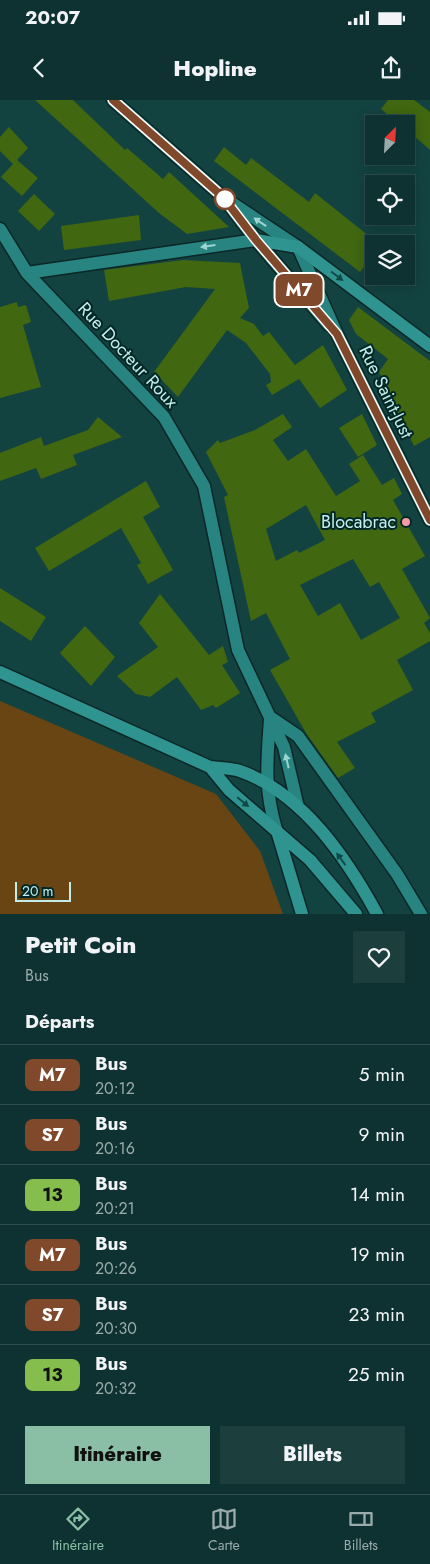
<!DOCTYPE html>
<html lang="fr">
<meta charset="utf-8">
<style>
:root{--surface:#0e3231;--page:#1c3e3d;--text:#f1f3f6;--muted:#9baaab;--line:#2e4d4d;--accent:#8abfa5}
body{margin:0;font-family:Jost,sans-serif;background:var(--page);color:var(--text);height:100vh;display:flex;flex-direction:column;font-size:19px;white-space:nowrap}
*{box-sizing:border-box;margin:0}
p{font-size:16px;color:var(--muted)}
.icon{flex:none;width:28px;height:28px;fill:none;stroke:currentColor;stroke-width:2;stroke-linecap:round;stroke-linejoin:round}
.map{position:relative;height:814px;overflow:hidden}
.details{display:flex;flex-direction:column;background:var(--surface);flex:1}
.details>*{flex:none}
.badge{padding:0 10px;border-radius:8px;font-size:18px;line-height:32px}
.needle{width:32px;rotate:24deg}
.buttons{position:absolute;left:365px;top:15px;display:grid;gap:10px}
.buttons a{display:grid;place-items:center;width:50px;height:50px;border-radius:0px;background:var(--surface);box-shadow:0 2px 12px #0003,0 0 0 1px var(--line);font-size:25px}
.scale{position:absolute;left:15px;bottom:12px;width:56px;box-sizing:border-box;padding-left:5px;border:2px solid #c4edea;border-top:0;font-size:14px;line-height:18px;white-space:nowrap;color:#c4edea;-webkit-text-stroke:4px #012827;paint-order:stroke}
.map>.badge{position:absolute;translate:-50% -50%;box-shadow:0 0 0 2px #fff}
h2{padding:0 25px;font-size:19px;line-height:45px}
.round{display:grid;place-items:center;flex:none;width:52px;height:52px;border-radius:0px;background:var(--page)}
.summary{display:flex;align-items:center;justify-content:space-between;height:85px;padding:0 25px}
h1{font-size:24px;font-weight:800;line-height:38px}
.action{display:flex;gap:10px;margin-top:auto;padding:10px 25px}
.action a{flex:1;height:58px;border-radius:0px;background:var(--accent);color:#111;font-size:20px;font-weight:800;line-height:58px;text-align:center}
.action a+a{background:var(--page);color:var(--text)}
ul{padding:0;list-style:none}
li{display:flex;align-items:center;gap:15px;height:60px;padding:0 25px;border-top:1px solid var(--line)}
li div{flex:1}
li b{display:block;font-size:19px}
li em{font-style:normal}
li .badge{min-width:55px;font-weight:700;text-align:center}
.status{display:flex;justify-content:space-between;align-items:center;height:35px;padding:0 25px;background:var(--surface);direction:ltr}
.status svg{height:14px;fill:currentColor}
header{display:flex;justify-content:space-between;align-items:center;height:65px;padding:0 25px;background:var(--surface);font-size:22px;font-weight:800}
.tabs{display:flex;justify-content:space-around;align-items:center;height:70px;border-top:1px solid var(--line);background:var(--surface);font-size:14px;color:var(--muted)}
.tabs a{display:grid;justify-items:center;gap:2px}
.tabs .on{color:var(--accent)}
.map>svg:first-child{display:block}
.green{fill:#684513}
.building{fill:#416710;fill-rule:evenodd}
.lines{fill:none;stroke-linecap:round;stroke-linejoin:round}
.street-casing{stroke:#0b2726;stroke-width:15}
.secondary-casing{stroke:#0b2726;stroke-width:15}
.street{stroke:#278480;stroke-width:12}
.secondary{stroke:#2f9490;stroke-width:12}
.oneway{fill:#9dd3d0}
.oneway2{fill:#0f4846}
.line-casing{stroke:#fff;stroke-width:11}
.line{stroke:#81492b;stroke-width:8}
.stop-dot{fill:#fff;stroke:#81492b;stroke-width:2.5}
.poi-dot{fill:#f49aa6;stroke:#012827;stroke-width:2}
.labels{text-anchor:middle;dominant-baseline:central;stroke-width:4;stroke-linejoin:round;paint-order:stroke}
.street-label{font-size:18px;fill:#c4edea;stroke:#012827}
.poi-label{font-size:18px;fill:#c4edea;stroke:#012827;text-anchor:end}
</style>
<div class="status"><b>20:07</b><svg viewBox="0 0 49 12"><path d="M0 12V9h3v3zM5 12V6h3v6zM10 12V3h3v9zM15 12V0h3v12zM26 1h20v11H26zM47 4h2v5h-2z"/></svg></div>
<header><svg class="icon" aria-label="back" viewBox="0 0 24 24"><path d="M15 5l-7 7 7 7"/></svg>Hopline<svg class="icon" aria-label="share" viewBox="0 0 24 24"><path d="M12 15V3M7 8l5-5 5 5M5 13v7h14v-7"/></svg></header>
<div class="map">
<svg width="430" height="814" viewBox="0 0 430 814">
<rect width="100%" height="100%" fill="#134341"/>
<path class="green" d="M0,601l216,93 44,57 23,63h-283z"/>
<path class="building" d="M35,0h38l52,50 2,-2 36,31 6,-7 60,55 -42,7 -28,-21z
M388,0h26l16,12v38l-24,-21v-5h-7l-18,-15z
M9,27l19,21 -11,12 21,18 -16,18 -21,-19 12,-13 -13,-13v-14z
M224,47l22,18 5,-7 58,44 6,-9 59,47v14l-14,18 -146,-111z
M34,94l21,20 -16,17 -21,-20z
M139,115l2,25 -77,10 -3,-24z
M183,160l57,3 9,45 -9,10 14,6 9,12 6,-4 26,33 28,-20 24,45 -27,18 -21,-29 -27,16 -6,-10 5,-3 -1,-8 -24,-31 -19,-13 -49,67 -24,-25 61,-83 -29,-2 -77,14 -5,-31z
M17,202l1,5 8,-2 5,17 -8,3 18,62 -41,11v-91z
M358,207l72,54v76l-16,9 -35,-74 9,-13 -32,-25 -7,-14z
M283,314l9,13 -19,13 15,21 18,-12 30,47 24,-15 -11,-17 14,-9 19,30 12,-7 8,16 -9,6 32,56 -23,13 28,49 -6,5 6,10v8l-33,19 16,30 -42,23 5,9 -39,20 18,26 -17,10 -32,-45 -36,-63 20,-11 -24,-46 -15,8 -27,-124 4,-2 -22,-43 12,-12 2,3 35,-13zM306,405l19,35 -26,13 -2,-3 -21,11 -10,-32zM353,459l17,28 9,-5 21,36 -39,22 -21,-37 -22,13 -18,-31z
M362,314l15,31 -19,12 -19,-29z
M98,317l24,20 -49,18 4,10 -36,14 -5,-11 -36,13v-28l41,-16 3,9 44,-16z
M146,381l14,26 -17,10 30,53 -25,14 -11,-19 4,-2 -20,-35 -72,43 -14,-23z
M0,488l46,29 -15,24 -31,-20z
M160,494l49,61 14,-9 5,16 -6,3 18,28 -24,15 -3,-3 -12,5 -24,-33 -27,20 -14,-3 -19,-18 41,-29 -19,-24z
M85,526l30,31 -24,29 -31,-33z"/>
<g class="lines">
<defs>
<path id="street" d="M226,99l72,48 39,87 93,186
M0,129l27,44 137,144 40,69 34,164 46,97 14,60
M27,173l229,-33 73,85
M270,617l28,19 99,138 24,40
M270,619c-3,42 -6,69 6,110"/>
<path id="secondary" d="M113,0l110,97 33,43 42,7 132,99
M0,572l210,95c9,1 21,1 30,4 63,22 107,88 137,143
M210,667l19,23 81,70 46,54
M277,731l25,83"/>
</defs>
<use href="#street" class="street-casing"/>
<use href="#secondary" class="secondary-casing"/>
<use href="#street" class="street"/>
<use href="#secondary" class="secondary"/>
</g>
<defs><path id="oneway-solid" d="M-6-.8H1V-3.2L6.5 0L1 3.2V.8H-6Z" transform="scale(1.25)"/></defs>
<g class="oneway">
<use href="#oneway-solid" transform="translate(260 122) rotate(-146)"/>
<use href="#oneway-solid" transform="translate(208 146) rotate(172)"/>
<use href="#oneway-solid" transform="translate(287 661) rotate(-103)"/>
</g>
<g class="oneway2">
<use href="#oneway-solid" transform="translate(337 176) rotate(37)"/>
<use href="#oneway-solid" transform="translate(243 702) rotate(39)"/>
<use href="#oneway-solid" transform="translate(341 759) rotate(-126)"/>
</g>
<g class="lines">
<defs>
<path id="line" d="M113,0l110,97 33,43 81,94 93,186"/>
</defs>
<use href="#line" class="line-casing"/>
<use href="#line" class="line"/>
</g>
<circle class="stop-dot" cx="225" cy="99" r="10"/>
<circle class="poi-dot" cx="406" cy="422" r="5"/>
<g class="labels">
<g class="street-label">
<text transform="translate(128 255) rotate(47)">Rue Docteur Roux</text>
<text transform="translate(386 292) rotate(64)">Rue Saint-Just</text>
</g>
<g class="poi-label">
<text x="396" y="422">Blocabrac</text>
</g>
</g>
</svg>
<div class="buttons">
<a><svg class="needle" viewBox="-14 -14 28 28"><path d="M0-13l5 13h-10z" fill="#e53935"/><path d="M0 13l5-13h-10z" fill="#9baaab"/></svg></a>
<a><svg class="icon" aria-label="locate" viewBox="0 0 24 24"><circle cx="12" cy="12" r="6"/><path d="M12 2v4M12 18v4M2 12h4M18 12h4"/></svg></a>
<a><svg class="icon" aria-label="layers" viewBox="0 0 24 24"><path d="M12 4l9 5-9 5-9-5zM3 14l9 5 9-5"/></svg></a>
</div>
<div class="scale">20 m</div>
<b class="badge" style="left:299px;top:190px;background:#81492b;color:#fff">M7</b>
</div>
<section class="details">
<div class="summary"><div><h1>Petit Coin</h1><p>Bus</p></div><a class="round"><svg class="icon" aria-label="heart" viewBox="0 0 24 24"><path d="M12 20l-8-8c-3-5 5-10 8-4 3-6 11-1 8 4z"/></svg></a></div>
<h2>Départs</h2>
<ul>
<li><span class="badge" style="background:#81492b;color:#fff">M7</span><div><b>Bus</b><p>20:12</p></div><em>5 min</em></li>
<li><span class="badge" style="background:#81492b;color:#fff">S7</span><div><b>Bus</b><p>20:16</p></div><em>9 min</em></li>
<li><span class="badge" style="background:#85be4c;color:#111">13</span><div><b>Bus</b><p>20:21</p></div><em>14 min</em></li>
<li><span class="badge" style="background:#81492b;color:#fff">M7</span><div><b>Bus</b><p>20:26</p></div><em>19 min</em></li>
<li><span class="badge" style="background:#81492b;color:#fff">S7</span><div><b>Bus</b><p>20:30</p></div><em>23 min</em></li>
<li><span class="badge" style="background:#85be4c;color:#111">13</span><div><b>Bus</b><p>20:32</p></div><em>25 min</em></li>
</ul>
<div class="action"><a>Itinéraire</a><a>Billets</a></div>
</section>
<nav class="tabs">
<a class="on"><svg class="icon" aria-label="directions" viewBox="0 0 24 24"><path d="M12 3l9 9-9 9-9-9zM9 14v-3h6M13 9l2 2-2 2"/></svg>Itinéraire</a>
<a><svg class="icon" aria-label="map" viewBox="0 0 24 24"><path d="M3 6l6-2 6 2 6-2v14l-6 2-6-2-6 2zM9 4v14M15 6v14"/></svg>Carte</a>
<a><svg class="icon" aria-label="tickets" viewBox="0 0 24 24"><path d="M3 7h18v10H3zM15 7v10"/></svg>Billets</a>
</nav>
